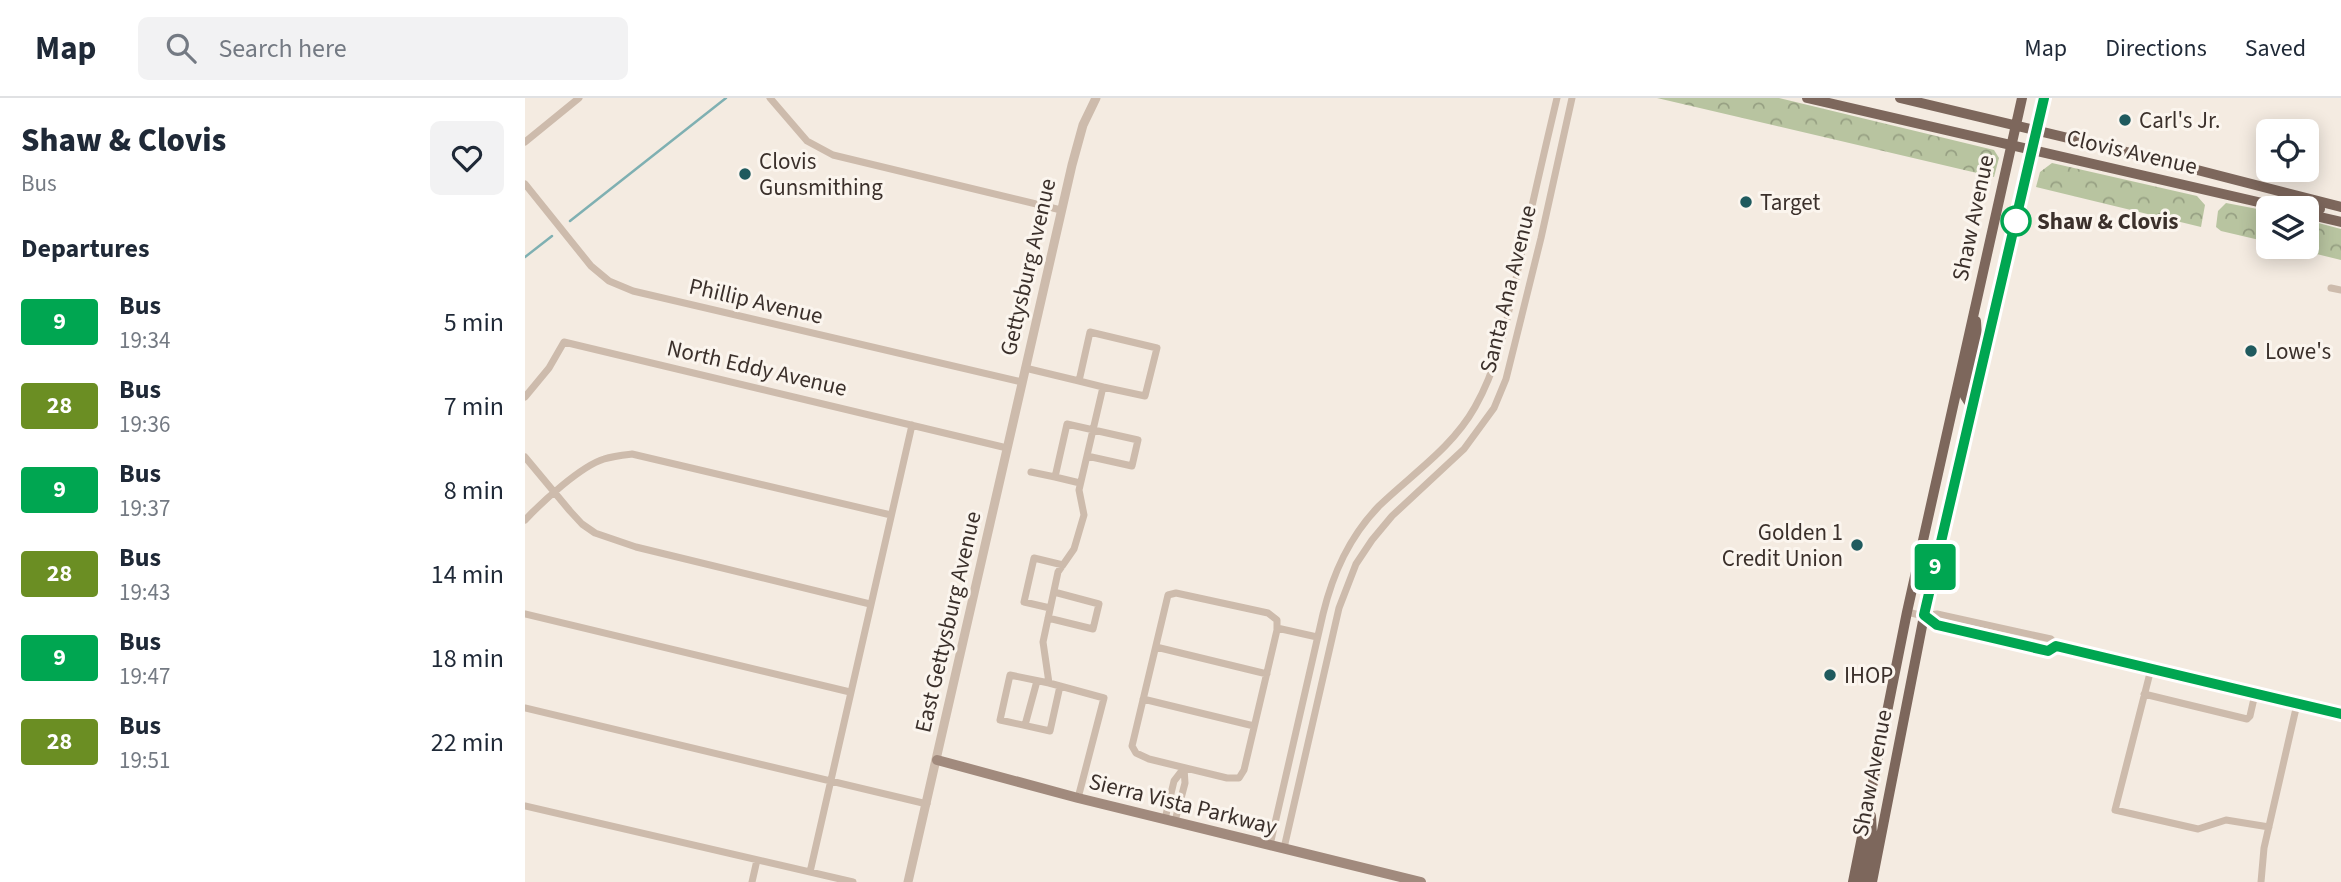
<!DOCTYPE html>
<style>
:root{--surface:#fff;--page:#f2f2f3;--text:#1f2937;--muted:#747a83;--line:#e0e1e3}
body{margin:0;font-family:"Source Sans 3",sans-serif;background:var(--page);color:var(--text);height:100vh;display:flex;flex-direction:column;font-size:26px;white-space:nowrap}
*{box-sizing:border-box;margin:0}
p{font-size:23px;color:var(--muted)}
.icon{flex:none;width:38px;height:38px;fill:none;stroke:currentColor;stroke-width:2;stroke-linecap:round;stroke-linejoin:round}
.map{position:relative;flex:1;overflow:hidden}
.panel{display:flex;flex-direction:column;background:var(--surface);width:525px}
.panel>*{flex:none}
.badge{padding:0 14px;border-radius:5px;font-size:24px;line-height:46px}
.fabs{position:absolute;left:1731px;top:21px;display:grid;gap:14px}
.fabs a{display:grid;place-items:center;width:63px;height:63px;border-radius:10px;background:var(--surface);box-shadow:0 4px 18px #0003;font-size:35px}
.map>.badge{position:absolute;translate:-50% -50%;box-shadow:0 0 0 4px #fff}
h2{padding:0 21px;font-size:26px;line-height:63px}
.round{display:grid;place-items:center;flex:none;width:74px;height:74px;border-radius:10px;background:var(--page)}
.headline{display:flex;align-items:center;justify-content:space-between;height:119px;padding:0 21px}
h1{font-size:33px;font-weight:800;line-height:52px}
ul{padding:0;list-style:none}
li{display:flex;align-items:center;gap:21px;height:84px;padding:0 21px}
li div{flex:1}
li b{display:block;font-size:26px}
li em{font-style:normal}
li .badge{min-width:77px;font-weight:700;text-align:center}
header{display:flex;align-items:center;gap:42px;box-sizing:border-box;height:98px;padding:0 35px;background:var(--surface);border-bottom:2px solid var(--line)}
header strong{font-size:33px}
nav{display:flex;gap:38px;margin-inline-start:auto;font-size:24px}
.search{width:490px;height:63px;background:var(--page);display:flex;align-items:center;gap:18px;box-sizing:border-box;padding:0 24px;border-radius:10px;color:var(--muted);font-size:26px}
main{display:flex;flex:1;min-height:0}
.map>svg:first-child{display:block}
.park{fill:url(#park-crowns)}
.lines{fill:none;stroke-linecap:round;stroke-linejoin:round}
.stream{stroke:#7fb0b2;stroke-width:2.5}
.minor{stroke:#cdbbac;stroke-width:7}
.tertiary{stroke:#cdbbac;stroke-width:9}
.secondary{stroke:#a18a7d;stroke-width:10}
.primary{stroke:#7d675c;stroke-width:10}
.line-casing{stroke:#fff;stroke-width:16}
.line{stroke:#00a651;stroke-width:10}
.poi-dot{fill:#1f5a5e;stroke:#fbf5ee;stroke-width:2.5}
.stop-dot{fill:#fff;stroke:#00a651;stroke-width:3.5}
.labels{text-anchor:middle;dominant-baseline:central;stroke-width:6;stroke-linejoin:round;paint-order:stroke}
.poi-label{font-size:23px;fill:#3b302b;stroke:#fbf5ee;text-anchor:start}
.street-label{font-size:23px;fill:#3b302b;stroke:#fbf5ee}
.stop-label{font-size:23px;font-weight:bold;fill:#3b302b;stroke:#fbf5ee;text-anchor:start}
</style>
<header>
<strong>Map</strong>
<div class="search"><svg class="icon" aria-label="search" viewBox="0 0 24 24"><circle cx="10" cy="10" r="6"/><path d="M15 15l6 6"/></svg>Search here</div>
<nav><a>Map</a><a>Directions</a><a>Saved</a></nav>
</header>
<main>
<section class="panel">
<div class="headline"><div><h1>Shaw &amp; Clovis</h1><p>Bus</p></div><a class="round"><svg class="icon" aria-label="heart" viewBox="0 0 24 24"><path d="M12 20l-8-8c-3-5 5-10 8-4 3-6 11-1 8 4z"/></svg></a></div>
<h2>Departures</h2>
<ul>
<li><span class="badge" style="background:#00a651;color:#fff">9</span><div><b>Bus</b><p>19:34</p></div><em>5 min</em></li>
<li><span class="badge" style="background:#6b8e23;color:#fff">28</span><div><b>Bus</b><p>19:36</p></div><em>7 min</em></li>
<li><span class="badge" style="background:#00a651;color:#fff">9</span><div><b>Bus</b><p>19:37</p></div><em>8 min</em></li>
<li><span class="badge" style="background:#6b8e23;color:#fff">28</span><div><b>Bus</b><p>19:43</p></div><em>14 min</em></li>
<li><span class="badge" style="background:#00a651;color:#fff">9</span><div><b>Bus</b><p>19:47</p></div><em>18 min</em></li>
<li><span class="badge" style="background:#6b8e23;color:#fff">28</span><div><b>Bus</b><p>19:51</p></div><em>22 min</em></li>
</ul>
</section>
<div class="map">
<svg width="1816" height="784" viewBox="0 0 1816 784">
<defs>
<pattern id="park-crowns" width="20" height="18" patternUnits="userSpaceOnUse" patternTransform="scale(1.75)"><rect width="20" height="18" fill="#b8c4a0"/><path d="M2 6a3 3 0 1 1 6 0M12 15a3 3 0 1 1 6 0" fill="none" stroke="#97a083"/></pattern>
</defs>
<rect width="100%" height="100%" fill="#f4ebe1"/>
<path class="park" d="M1132,0h122l215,52 5,8 -5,19z
M1527,65l145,33 8,9 -4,22 -165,-40 4,-15z
M1701,105l42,8v31l-47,-11 -5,-4 2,-16z
M1782,122l34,9v31l-53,-13h19z"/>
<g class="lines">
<path class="stream" d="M45,123l156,-123
M0,159l27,-21"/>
<path class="minor" d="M245,0l37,43 26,14 228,55
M0,44l54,-44
M0,86l66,82 18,15 24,10 389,91
M1806,190l10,2
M500,270l54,13 11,-49 67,16 -12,48 -42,-9 -24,103 5,25 -10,34 -16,23 -15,70 6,41 55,15 -26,100
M554,283l24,6
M0,299l24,-29 15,-26 443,106
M0,359l45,54 12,13 13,9 41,14 234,57
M506,374l24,5
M555,385l-25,-6 12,-53 71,16 -6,26 -45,-10
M0,422c17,-18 56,-54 79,-61 9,-3 19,-4 28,-5l259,61
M651,495l92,20 9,7v10l-33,140 -5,8h-12l-78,-19 -13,-6 -4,-7 36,-151z
M525,510l-26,-6 10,-44 29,7
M1382,514l17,4 13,-2 114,25 6,7 284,68
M0,516l325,78
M1399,518l13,9 111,26 9,-5
M523,520l45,11 6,-25 -45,-12
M752,530l40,9
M631,549l111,27
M1626,571l-36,141 83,19 28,-9 43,7
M524,585l-39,-8 -10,45 50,11 10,-45
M1619,596l103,25 3,-3 5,-22
M618,601l111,27
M0,610l402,96
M500,627l12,-44
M0,708l328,76
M640,721l9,-38 10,-13
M650,723l10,-38 -1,-15
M745,747l53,-231c10,-41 26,-77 56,-108 33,-32 73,-58 96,-99 25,-44 33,-93 44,-142 12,-56 25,-112 38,-167
M759,750l55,-240 17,-44 16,-24 20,-24 72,-67 30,-41 12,-29 35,-141 31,-140
M285,774l102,-447
M227,784l5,-22
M1736,784l3,-34 33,-144"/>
<path class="tertiary" d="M383,784l164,-717 11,-40 13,-27"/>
<path class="secondary" d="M412,662l141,38 343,84"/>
<path class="primary" d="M1282,0l477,110
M1375,0l239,57 202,52
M1752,107l43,4
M1782,116l34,8
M1447,309l-7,-11 12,-57 -1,-18
M1328,784l54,-270 115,-514
M1337,784l10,-47 -1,-19
M1347,784l52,-266 120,-518"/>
</g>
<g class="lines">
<defs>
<path id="line" d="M1519,0l-120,517 13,10 111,26 8,-5 285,68"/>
</defs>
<use href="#line" class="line-casing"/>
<use href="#line" class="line"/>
</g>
<g class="poi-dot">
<circle cx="1600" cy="22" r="7"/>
<circle cx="220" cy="76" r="7"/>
<circle cx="1221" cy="104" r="7"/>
<circle cx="1726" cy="253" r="7"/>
<circle cx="1332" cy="447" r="7"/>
<circle cx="1305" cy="577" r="7"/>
</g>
<circle class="stop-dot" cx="1491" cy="123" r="14"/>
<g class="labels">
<g class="poi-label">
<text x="1614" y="22">Carl's Jr.</text>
<text x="234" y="63">Clovis<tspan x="234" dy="26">Gunsmithing</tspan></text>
<text x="1235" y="104">Target</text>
<text x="1740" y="253">Lowe's</text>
<text x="1318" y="434" text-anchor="end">Golden 1<tspan x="1318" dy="26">Credit Union</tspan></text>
<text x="1319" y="577">IHOP</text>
</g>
<g class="street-label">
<text transform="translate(1607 54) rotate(13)">Clovis Avenue</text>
<text transform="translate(1448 120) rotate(-78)">Shaw Avenue</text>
<text transform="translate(503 169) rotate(-77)">Gettysburg Avenue</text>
<text transform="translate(983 191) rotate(-76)">Santa Ana Avenue</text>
<text transform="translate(231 203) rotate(13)">Phillip Avenue</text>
<text transform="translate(232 270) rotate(13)">North Eddy Avenue</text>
<text transform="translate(423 524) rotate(-77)">East Gettysburg Avenue</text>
<text transform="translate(1347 675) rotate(-79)">Shaw Avenue</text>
<text transform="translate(658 706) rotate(14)">Sierra Vista Parkway</text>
</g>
<g class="stop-label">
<text x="1512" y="123">Shaw &amp; Clovis</text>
</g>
</g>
</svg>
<div class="fabs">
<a><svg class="icon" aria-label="locate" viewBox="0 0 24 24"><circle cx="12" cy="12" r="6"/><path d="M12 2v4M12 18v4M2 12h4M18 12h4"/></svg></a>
<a><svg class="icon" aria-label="layers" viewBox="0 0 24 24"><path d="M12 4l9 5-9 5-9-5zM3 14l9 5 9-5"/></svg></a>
</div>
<b class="badge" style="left:1410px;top:469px;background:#00a651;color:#fff">9</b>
</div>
</main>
